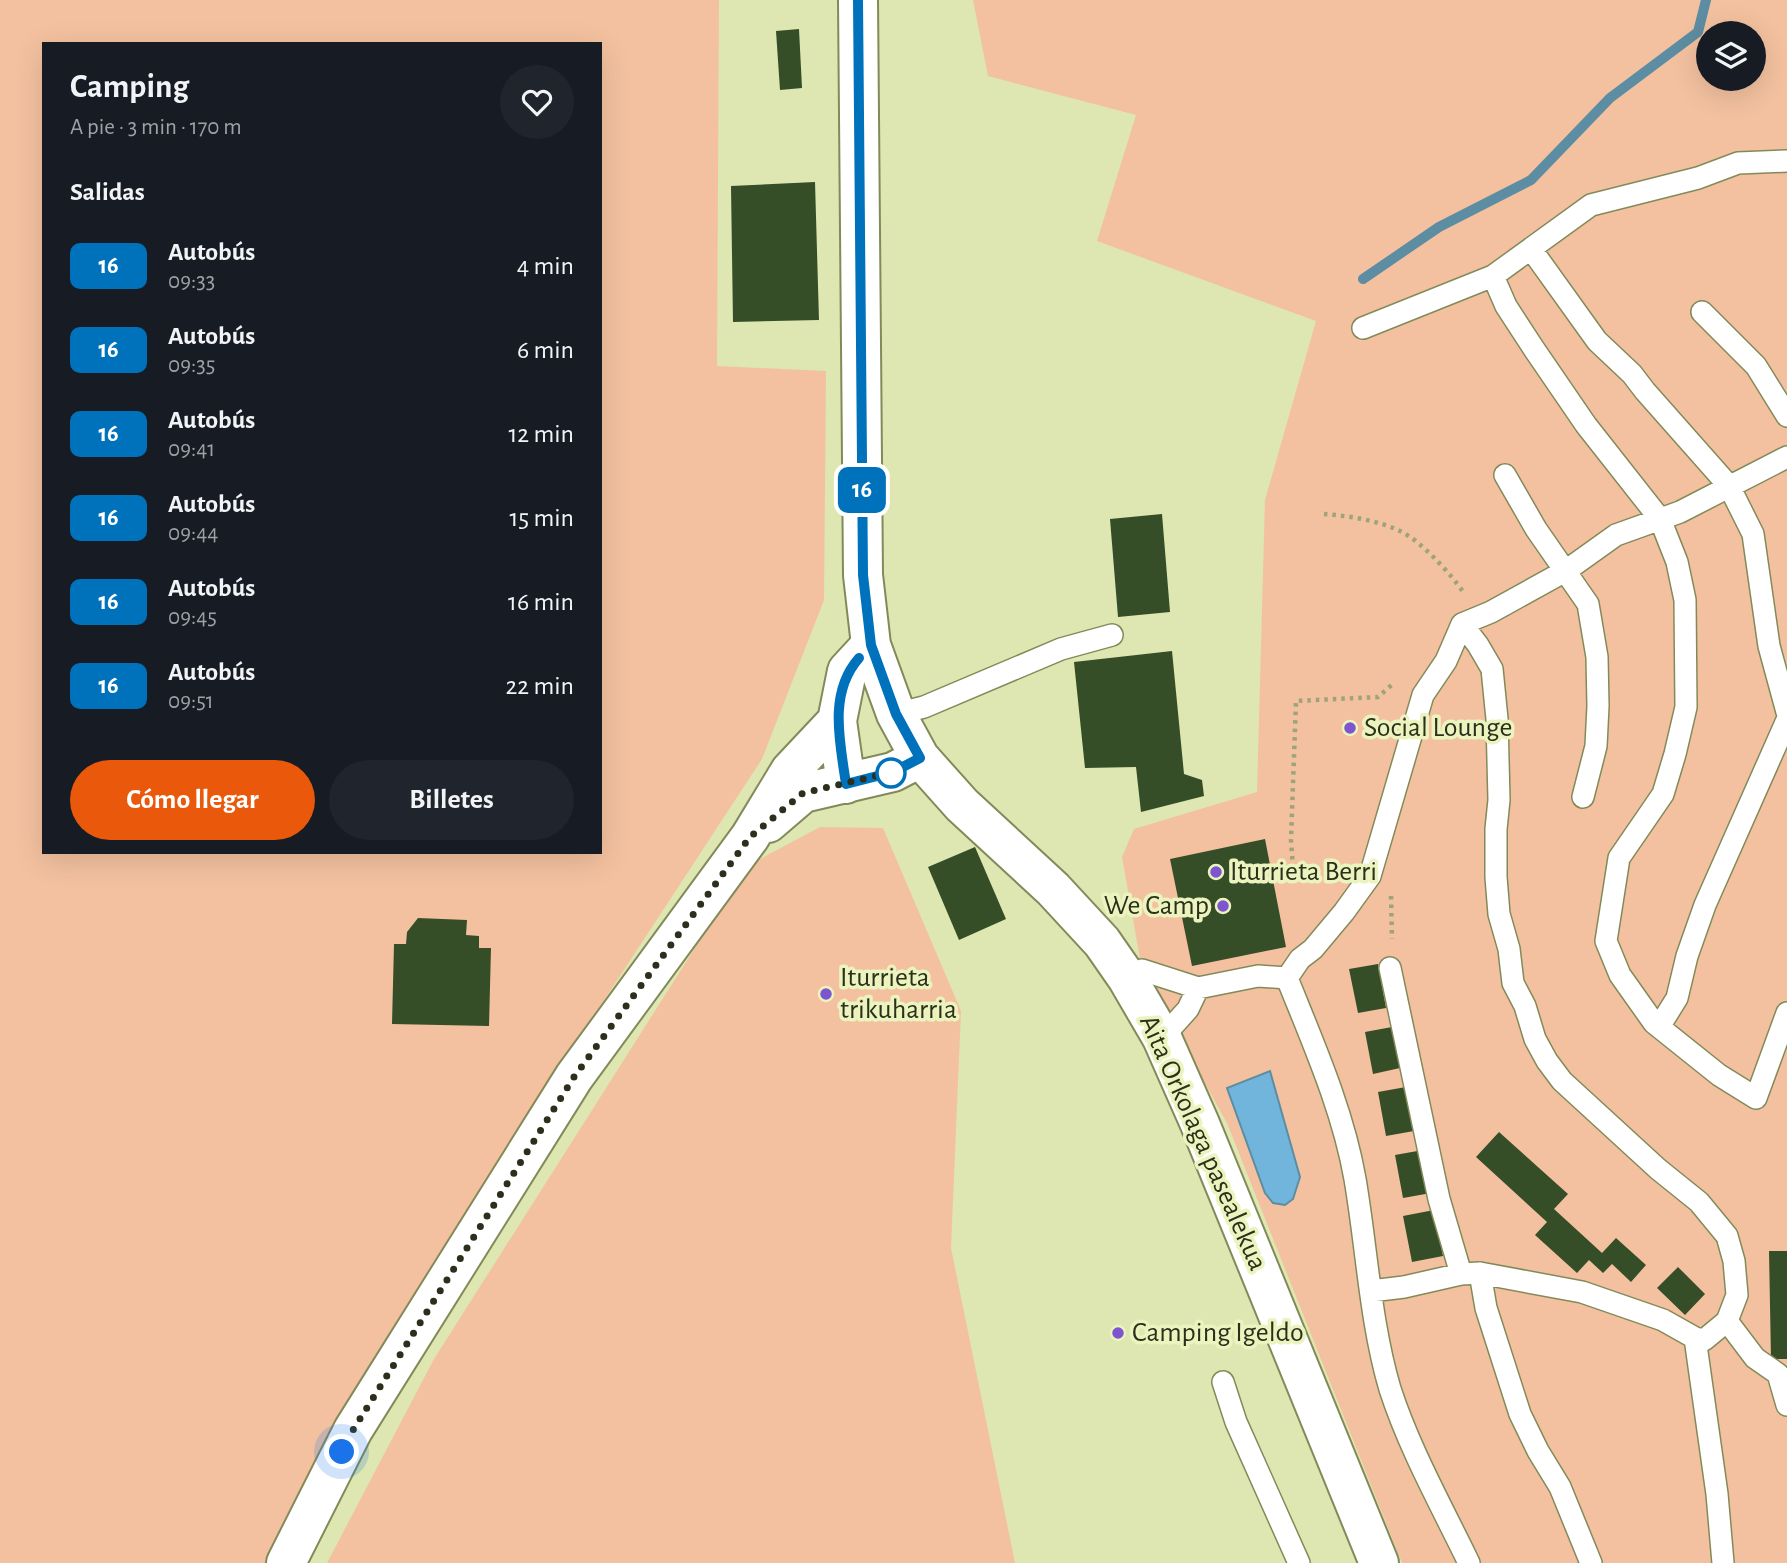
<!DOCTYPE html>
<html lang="es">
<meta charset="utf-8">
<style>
:root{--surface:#171b24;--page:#20242c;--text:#f1f3f6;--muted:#9ea1a6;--accent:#ea580c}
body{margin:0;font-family:"Alegreya Sans",sans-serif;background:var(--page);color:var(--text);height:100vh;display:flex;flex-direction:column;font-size:26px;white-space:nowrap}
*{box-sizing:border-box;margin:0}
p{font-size:23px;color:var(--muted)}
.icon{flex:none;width:38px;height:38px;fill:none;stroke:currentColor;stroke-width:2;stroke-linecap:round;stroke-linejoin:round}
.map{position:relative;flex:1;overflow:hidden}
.side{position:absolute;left:42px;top:42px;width:560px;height:812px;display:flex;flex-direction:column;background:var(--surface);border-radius:0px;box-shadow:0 7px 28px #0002}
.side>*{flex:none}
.badge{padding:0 14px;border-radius:10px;font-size:24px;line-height:46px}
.fabs{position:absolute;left:1696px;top:21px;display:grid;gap:14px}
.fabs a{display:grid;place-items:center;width:70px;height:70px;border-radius:50%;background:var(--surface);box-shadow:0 7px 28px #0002;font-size:35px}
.you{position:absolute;width:35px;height:35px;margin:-18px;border:5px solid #fff;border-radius:50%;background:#1a73e8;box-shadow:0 0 0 10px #1a73e833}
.map>.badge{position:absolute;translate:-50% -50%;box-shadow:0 0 0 4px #fff}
h2{padding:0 28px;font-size:26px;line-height:63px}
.round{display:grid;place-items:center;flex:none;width:74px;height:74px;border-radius:37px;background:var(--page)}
.overview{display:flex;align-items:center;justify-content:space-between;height:119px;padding:0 28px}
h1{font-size:33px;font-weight:700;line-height:52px}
.action{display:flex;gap:14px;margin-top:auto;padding:14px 28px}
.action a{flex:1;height:80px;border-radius:42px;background:var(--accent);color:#fff;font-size:28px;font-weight:700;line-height:80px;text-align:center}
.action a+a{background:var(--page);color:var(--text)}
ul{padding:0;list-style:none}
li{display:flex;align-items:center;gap:21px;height:84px;padding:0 28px}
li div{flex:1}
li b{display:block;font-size:26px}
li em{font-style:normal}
li .badge{min-width:77px;font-weight:700;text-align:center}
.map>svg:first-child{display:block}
.green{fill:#f3c19f;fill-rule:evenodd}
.water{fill:#72b5dc;stroke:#5d8da2;stroke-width:2}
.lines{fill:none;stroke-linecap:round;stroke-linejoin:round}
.stream{stroke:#5d8da2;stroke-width:10}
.building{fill:#354e27}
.lane-casing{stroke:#838a59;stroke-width:24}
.street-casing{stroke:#838a59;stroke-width:42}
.path{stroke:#9da37a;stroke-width:4.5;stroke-dasharray:3.5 5;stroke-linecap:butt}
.lane{stroke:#fff;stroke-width:21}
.street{stroke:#fff;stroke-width:38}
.line-casing{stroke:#fff;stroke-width:16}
.line{stroke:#0072bc;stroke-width:10}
.walk{stroke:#2c2f1b;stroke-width:7;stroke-dasharray:0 12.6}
.poi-dot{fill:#7d55cf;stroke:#ebf4be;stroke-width:2.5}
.stop-dot{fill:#fff;stroke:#0072bc;stroke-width:3.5}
.labels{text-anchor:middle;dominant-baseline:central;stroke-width:7;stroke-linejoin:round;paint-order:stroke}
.poi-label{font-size:28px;fill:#2c2f1b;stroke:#ebf4be;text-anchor:start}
.street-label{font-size:28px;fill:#2c2f1b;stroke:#ebf4be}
</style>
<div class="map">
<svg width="1787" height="1563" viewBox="0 0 1787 1563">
<rect width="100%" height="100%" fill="#dee6b1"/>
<path class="green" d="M0,0h719l-2,366 109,5 -2,229 -62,159 -201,307 -292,497h-269zM44,44h556v808h-556z
M973,0h814v1563h-385l-175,-440 -85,-153 -20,-113 12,-28 123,-37 8,-292 51,-179 -219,-80 39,-126 -148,-39zM1708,33h46v46h-46z
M820,827l63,1 78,183 -10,237 64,315h-688l107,-204 313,-493z"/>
<path class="water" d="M1270,1071l30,106 -7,22 -8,6 -12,-2 -8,-10 -38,-105z"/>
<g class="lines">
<path class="stream" d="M1363,279l76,-52 92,-47 79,-82 88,-66 8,-32"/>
</g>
<path class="building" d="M799,29l3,59 -22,2 -4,-59z
M815,182l4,138 -86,2 -2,-136z
M1162,514l8,98 -52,5 -8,-98z
M1172,651l12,123 18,6 2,16 -63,16 -5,-45 -51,1 -11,-106z
M1265,839l21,108 -94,19 -22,-107z
M975,847l31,72 -47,21 -31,-73z
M418,918l49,2 -1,15 13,1v12h12l-2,78 -97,-2 2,-80h12l1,-12z
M1378,964l8,44 -28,5 -9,-44z
M1392,1027l8,41 -27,6 -8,-42z
M1406,1087l8,44 -28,5 -8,-44z
M1499,1132l69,62 -14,15 48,44 14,-15 30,27 -15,17 -19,-18 -9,9 -14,-13 -12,13 -42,-38 12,-13 -71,-65z
M1423,1150l8,43 -28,5 -8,-43z
M1434,1210l9,46 -31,6 -9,-46z
M1769,1251h18v108h-16z
M1678,1267l27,27 -20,21 -28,-27z"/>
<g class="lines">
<defs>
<path id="lane" d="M1531,249l66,92 35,33 13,17 84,95 24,48 16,112 18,66
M1493,276l13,30 28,43 52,76 74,94 17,43 8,38 1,107 -11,47 -12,40 -44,64 -13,83 14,34 34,48 65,52 37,23 31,-85
M1702,312l54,54 31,50
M1363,328l130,-52 98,-71 107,-27 40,-15 49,-2
M1505,475l31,54 52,75 9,53 1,49 -2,40 -13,51
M896,714l28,-7 137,-58 51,-14
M1390,968l49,231 22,75
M1127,978l15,-8 56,18 60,-12 29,2c26,65 56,132 68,201 12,70 15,142 35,210 19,59 52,118 79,174
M1287,978l13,-19 13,-10 31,-37 26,-36 53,-181 23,-34 16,-37 29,-12 76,-42 49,-35 64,-23 107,-55
M1659,1027l18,-29 10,-42 18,-51 82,-185
M1162,1038l26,-29 10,-21
M1480,1273l6,35 34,106 18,37 22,36 31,76
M1371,1291l33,-4 57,-13 19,-1 102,19 81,28 32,18 9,2 23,-19 10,-26 -3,-34 -7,-25 -28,-34 -41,-33 -96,-88 -15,-20 -12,-22 -10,-33 -12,-23 -4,-34 -10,-35 -3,-37v-48l3,-29 -2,-81 -5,-50 -14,-24 -16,-21
M1727,1321l28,37 23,16 9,31
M1695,1338l22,156 6,69
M1223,1382l13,40 63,141"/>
<path id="street" d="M858,0l5,575 8,70 25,69 24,44 42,47 91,84 49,53 25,36 35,60 38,86 179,439
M846,784l-9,-63 10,-50 24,-26
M768,823l35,-30 90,-21 27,-14
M286,1563l67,-133 221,-353 176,-240 40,-66 47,-50"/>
</defs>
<use href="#lane" class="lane-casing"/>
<use href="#street" class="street-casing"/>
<path class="path" d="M1324,514c25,2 53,6 76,17 20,9 51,43 64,62
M1293,868l-2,-28 5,-139 82,-4 17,-15
M1391,896l1,43"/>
<use href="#lane" class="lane"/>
<use href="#street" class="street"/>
</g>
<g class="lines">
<defs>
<path id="line" d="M858,0l5,575 8,70 25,69 24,44 -27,14 -47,12c-6,-42 -18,-91 13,-126"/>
</defs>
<use href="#line" class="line-casing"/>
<use href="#line" class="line"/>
<path class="walk" d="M342,1452l11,-22 221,-353 176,-240 53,-44 90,-21 -2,1"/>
</g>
<g class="poi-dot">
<circle cx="1350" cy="728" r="7"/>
<circle cx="1216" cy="872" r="7"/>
<circle cx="1223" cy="906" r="7"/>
<circle cx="826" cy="994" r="7"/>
<circle cx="1118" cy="1333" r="7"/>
</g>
<circle class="stop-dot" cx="891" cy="773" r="14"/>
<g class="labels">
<g class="poi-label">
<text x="1364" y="728">Social Lounge</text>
<text x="1230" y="872">Iturrieta Berri</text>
<text x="1209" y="906" text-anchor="end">We Camp</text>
<text x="840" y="978">Iturrieta<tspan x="840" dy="32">trikuharria</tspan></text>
<text x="1132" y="1333">Camping Igeldo</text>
</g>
<g class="street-label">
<text transform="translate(1203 1143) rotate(66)">Aita Orkolaga pasealekua</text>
</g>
</g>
</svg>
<div class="fabs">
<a><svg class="icon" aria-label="layers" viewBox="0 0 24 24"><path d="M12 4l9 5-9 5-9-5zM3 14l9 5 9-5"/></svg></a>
</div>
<div class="you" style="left:342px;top:1452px"></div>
<b class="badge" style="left:862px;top:490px;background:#0072bc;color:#fff">16</b>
<section class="side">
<div class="overview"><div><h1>Camping</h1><p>A pie · 3 min · 170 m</p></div><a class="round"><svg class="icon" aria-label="heart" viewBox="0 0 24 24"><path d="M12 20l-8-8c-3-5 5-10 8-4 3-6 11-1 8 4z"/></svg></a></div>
<h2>Salidas</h2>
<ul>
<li><span class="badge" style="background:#0072bc;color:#fff">16</span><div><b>Autobús</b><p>09:33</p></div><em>4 min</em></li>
<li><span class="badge" style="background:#0072bc;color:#fff">16</span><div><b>Autobús</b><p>09:35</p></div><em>6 min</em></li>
<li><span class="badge" style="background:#0072bc;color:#fff">16</span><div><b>Autobús</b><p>09:41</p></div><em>12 min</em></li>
<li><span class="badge" style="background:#0072bc;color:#fff">16</span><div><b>Autobús</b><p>09:44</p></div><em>15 min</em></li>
<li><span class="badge" style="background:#0072bc;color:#fff">16</span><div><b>Autobús</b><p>09:45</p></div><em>16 min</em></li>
<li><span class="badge" style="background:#0072bc;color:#fff">16</span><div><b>Autobús</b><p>09:51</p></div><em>22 min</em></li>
</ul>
<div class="action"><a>Cómo llegar</a><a>Billetes</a></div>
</section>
</div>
